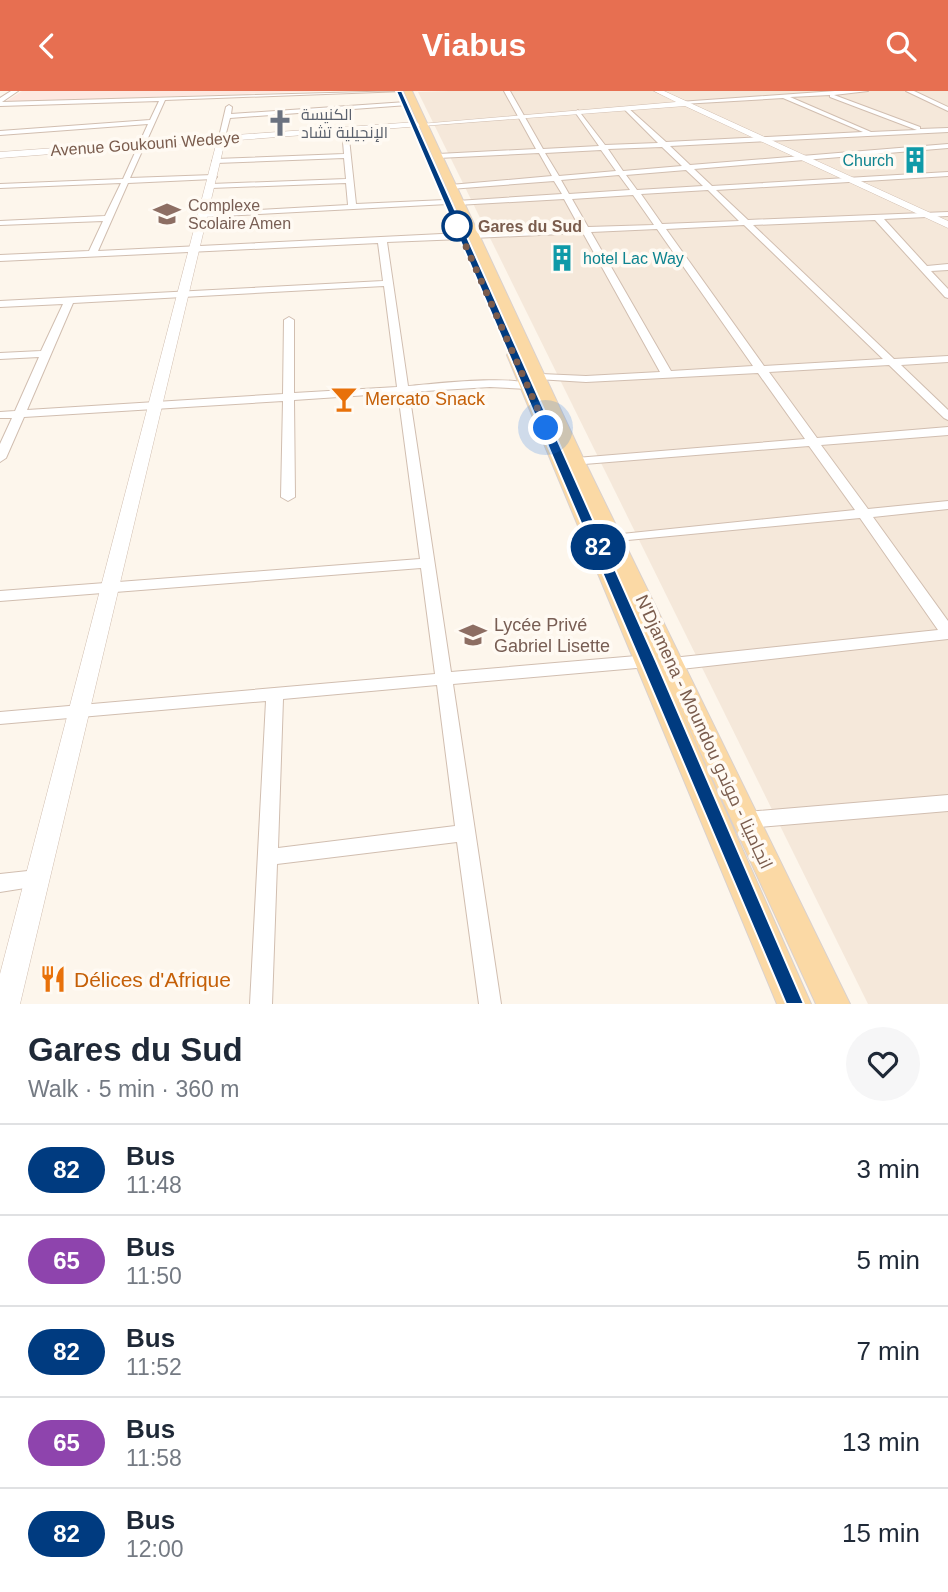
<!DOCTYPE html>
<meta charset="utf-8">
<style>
:root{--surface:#fff;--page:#f6f6f7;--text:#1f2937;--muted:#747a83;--line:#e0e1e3;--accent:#e76f51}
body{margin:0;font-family:Arial,Cairo,sans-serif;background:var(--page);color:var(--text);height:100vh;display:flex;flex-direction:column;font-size:26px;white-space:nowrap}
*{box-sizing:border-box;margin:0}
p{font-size:23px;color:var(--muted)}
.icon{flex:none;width:38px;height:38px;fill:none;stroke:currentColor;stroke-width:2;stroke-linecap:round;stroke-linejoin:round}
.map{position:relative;height:913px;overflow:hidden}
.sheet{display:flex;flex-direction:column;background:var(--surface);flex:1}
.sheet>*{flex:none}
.badge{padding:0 14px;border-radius:23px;font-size:24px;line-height:46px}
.you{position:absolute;width:35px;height:35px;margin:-18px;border:5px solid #fff;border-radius:50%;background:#1a73e8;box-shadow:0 0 0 10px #1a73e833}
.map>.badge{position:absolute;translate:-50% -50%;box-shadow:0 0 0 4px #fff}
.round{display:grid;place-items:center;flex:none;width:74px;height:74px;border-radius:37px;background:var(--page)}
.summary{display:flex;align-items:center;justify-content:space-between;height:119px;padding:0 28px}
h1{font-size:33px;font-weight:800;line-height:52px}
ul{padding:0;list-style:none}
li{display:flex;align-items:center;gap:21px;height:91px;padding:0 28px;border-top:2px solid var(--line)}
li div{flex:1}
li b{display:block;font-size:26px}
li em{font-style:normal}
li .badge{min-width:77px;font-weight:700;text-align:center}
header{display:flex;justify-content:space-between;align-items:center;height:91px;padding:0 28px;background:var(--accent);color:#fff;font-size:32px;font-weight:800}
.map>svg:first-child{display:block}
.residential{fill:#f5e8da}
.commercial{fill:#fde8e0}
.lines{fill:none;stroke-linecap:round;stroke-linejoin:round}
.minor-casing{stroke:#d1beb0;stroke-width:2}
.tertiary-casing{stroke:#d1beb0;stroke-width:1}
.primary-casing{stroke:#dad1cd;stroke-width:2}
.minor{fill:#fff;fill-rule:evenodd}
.tertiary{fill:#fff;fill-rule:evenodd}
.primary{fill:#fbd9a5;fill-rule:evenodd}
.line{fill:#003b80;stroke:#fff;stroke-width:2}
.walk{stroke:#7a5c4d;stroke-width:7;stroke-dasharray:0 12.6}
.stop-dot{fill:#fff;stroke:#003b80;stroke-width:3.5}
.labels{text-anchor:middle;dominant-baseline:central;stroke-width:7;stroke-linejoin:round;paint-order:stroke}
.far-worship-label{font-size:16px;fill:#5b616d;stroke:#fffaf3;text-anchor:start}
.far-street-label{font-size:16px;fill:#7a5c4d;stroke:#fffaf3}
.far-culture-label{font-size:16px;fill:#0d838f;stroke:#fffaf3;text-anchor:end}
.far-education-label{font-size:16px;fill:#785e54;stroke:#fffaf3;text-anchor:start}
.far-stop-label{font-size:16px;font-weight:bold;fill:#7a5c4d;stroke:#fffaf3;text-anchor:start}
.food-label{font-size:18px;fill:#c56008;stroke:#fffaf3;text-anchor:start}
.education-label{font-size:18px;fill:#785e54;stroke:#fffaf3;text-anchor:start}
.street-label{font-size:18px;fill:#7a5c4d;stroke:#fffaf3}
.near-food-label{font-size:21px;fill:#c56008;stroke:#fffaf3;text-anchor:start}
</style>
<header><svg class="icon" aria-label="back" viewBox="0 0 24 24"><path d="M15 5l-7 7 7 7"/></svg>Viabus<svg class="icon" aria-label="search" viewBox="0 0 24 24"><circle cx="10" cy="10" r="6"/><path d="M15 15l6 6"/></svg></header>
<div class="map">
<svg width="948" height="913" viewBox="0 0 948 913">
<rect width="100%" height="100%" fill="#fdf6ec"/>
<path class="residential" d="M451,0h497v913h-80l-450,-912z"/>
<path class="commercial" d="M22,0h307l-324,11z"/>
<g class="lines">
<defs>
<path id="minor" d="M11,0h7l-16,11 402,-11 -239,9 -35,78 83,-3 4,2 -4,2 -85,4 -30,68 364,-18 4,3 -4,3 -75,3 21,144c24,-2 109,-12 126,0l-6,3 -38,-2 -81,5 42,280 197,-17 6,2 2,4 -2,4 -6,2 -195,17 48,320h-22l-22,-162 -180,22 -5,140h-22l16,-303 -266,23v-12l435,-38 -14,-106 -421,33v-10l420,-32 -22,-166 -104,7 1,97 -7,4 -7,-4 2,-96 -259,16 -18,41 -6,4v-18l12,-26h-12v-6l15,-1 24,-54 -39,2v-6l41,-2 22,-47 -63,3v-6l383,-20 -5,-38 -378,18v-6l89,-4 14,-30 -103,4v-4l105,-5 16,-33 -121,5v-4l123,-5 25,-55 -148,11v-4l150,-11 9,-19 -159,5v-8zM384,195l13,101 -103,6v-73l-5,-3 -5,3 -1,74 -256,16 46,-107zM437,594l18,141 -177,22 5,-149z
M504,0h6l33,58 56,-3 -24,-34 3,-2 27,35 53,-2 -33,-33 2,-3 39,35 197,-10 -80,-34 -101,6 -3,-2 156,-11h33l-34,4 86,32v2l28,-1v4l-278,14 20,19 258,-21v4l-254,21 18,17 236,-14v4l-232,14 32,30 200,-8v4l-64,3 43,47 21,-2v6l-17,1 17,18v9l-3,-1 -70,-77 -122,5 141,134 54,-3v6l-47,3 47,45v10l-4,-2 -55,-53 -120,7 48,66 131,-11v8l-127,10 47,64 80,-8v8l-75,8 75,104v18l-276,31 -6,-2 -2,-4 2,-4 6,-2 266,-28 -78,-112 -253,24 -2,-3 2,-3 5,-1 243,-25 -46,-64 -237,19 -2,-3 2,-3 4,-1 229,-19 -47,-66 -172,9 -49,-3v-4l4,-1 45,2 74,-4 -77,-139 -110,5 -4,-3 4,-3 107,-4 -16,-29 -107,6 -4,-2 4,-2 105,-7 -8,-13 -104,8 -4,-2 4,-2 102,-9 -13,-23 -101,5 -4,-2 4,-2 98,-5zM830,4v2l87,33 -46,2 -81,-35zM662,56l20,19 -59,5 -15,-22zM601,59l15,21 -57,5 -14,-23zM686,79l17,16 -66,4 -11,-15zM619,84l11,15 -61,4 -8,-14zM708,99l31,31 -77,3 -21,-30zM633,104l21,30 -66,2 -16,-28zM744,134l139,134 -119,7 -98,-137zM657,138l96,137 -82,5 -80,-139z
M906,0h8l34,16v4z
M406,11l2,3 -178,13 -5,19 -3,2 -3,-2 7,-30 3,-2 3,2 -1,7z
M345,36l3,2 8,75 89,-4 4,2 -1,2 -245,13 -4,-2 4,-2 145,-8 -2,-22 -135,5 -4,-2 4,-2 135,-5 -2,-21 -128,5 -4,-2 4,-2 128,-5 -2,-25z
M948,704v16l-202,17 -7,-2 -2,-6 2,-6 7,-2z
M37,779l7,3 3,6 -3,6 -44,7v-18z"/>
<path id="tertiary" d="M654,0h10l284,130v7l-263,-122 -460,35 -205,863h-20v-30l217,-833 -217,17v-6l416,-30 4,2 256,-22z"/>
<path id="primary" d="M404,0h8l173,371 265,542h-34l-146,-318 141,318h-34l-270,-649 2,-3 10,-1z"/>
</defs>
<use href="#minor" class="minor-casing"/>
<use href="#tertiary" class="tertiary-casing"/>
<use href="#primary" class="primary-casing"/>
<use href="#minor" class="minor"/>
<use href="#tertiary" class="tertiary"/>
<use href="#primary" class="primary"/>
</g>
<path class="line" d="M396,0h6l254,570 148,343h-18l-146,-343z"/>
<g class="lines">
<path class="walk" d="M457,135l-3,-7 92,209"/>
</g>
<defs>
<symbol id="church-bare" viewBox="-9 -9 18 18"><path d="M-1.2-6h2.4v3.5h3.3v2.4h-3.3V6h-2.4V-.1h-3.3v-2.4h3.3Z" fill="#6b7280" stroke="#fffaf3" stroke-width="2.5" paint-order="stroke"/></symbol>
<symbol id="building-bare" viewBox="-9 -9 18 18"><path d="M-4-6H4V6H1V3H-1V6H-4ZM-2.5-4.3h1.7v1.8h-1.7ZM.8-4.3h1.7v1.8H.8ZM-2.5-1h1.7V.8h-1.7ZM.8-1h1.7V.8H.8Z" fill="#0f9aa8" stroke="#fffaf3" stroke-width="2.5" paint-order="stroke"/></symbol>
<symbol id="school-bare" viewBox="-9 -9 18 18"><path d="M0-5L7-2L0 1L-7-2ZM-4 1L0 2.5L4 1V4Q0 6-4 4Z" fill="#8d6e63" stroke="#fffaf3" stroke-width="2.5" paint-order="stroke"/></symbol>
<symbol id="bar-bare" viewBox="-9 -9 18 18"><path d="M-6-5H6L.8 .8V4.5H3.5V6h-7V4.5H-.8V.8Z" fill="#e8710a" stroke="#fffaf3" stroke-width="2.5" paint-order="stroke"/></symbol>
<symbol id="restaurant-bare" viewBox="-9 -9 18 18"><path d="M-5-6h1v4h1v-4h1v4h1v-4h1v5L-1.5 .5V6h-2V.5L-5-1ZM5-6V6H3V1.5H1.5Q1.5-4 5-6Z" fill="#e8710a" stroke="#fffaf3" stroke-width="2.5" paint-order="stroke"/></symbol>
</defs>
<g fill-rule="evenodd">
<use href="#church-bare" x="261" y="13" width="38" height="38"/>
<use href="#building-bare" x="896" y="50" width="38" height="38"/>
<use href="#school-bare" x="148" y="104" width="38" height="38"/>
<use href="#building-bare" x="543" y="148" width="38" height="38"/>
<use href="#bar-bare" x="325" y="289" width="38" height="38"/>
<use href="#school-bare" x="454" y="525" width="38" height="38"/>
<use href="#restaurant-bare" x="34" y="869" width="38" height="38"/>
</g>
<circle class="stop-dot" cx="457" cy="135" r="14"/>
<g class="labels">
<g class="far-worship-label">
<text x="301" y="23">الكنيسة<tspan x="301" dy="18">الإنجيلية تشاد</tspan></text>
</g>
<g class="far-street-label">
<text transform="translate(145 53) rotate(-4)">Avenue Goukouni Wedeye</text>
</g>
<g class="far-culture-label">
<text x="894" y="69">Church</text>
<text x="583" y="167" text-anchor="start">hotel Lac Way</text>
</g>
<g class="far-education-label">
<text x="188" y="114">Complexe<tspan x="188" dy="18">Scolaire Amen</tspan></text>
</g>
<g class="far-stop-label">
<text x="478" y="135">Gares du Sud</text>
</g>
<g class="food-label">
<text x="365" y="308">Mercato Snack</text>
</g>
<g class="education-label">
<text x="494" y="534">Lycée Privé<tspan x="494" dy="21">Gabriel Lisette</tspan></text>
</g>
<g class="street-label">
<text transform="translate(704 641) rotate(65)">N'Djamena - Moundou انجامينا - موندو</text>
</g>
<g class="near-food-label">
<text x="74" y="888">Délices d'Afrique</text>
</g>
</g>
</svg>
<div class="you" style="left:546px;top:337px"></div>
<b class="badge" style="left:598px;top:456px;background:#003b80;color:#fff">82</b>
</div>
<section class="sheet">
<div class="summary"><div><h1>Gares du Sud</h1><p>Walk · 5 min · 360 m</p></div><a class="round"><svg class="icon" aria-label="heart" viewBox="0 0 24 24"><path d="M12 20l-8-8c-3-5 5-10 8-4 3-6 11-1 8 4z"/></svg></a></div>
<ul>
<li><span class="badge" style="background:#003b80;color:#fff">82</span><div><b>Bus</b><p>11:48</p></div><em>3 min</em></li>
<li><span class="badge" style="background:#8e44ad;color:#fff">65</span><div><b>Bus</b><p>11:50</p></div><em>5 min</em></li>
<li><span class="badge" style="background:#003b80;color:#fff">82</span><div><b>Bus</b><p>11:52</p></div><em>7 min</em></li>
<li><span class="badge" style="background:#8e44ad;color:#fff">65</span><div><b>Bus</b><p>11:58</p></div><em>13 min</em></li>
<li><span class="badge" style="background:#003b80;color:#fff">82</span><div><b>Bus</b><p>12:00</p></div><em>15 min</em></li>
</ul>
</section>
